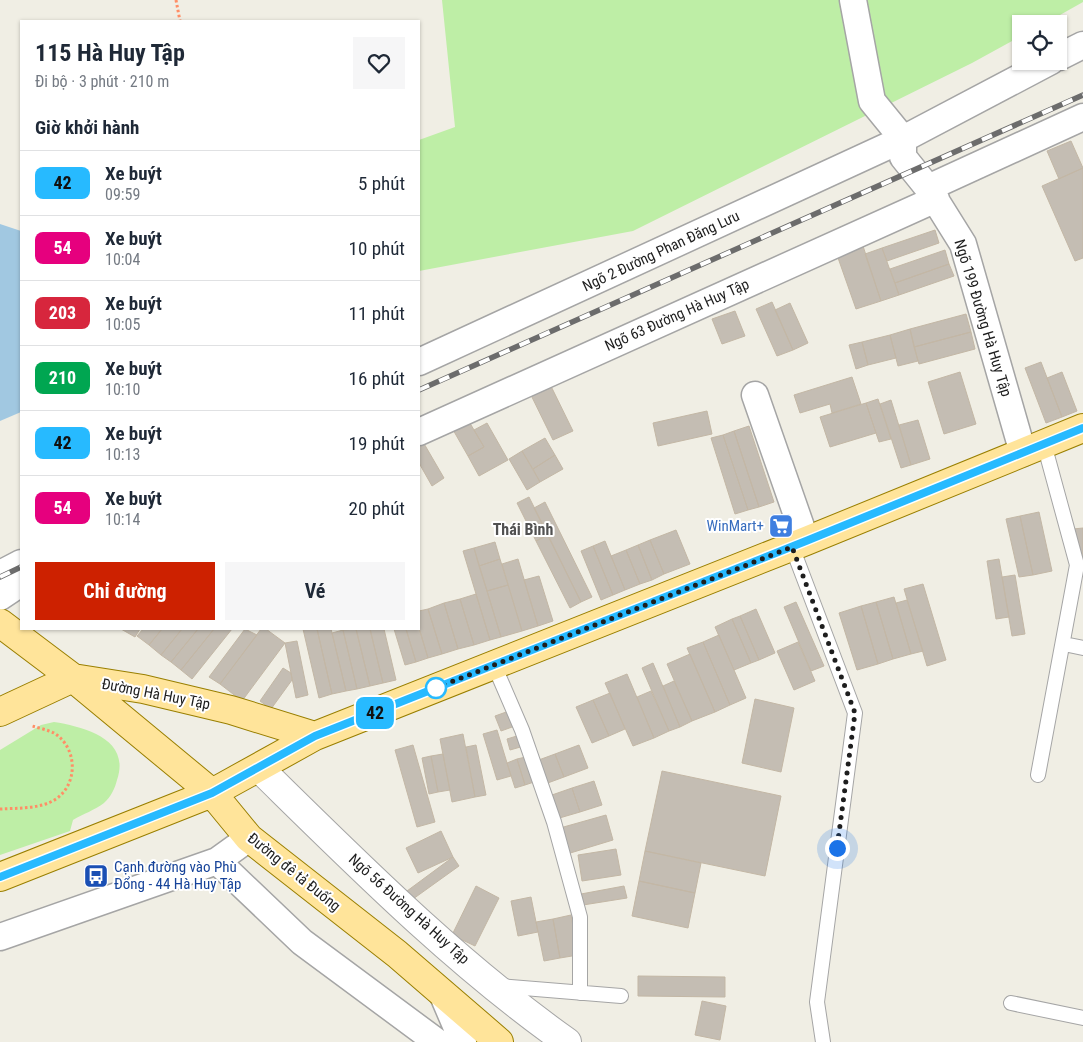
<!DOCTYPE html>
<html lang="vi">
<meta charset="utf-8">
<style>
:root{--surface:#fff;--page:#f6f6f7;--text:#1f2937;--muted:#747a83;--line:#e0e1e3;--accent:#cd2100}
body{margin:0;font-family:"Roboto Condensed",sans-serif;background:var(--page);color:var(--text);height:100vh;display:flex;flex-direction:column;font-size:19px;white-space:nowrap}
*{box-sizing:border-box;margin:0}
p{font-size:16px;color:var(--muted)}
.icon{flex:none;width:28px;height:28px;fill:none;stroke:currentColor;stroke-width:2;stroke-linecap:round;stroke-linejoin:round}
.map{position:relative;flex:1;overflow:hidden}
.details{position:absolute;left:20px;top:20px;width:400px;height:610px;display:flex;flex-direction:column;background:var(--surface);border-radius:0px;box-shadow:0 1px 4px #0004}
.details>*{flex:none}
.badge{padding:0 10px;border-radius:8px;font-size:18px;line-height:32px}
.controls{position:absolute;left:1012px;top:15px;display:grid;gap:10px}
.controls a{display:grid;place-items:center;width:55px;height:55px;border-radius:0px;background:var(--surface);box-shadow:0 1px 4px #0004;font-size:25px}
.you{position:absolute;width:25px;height:25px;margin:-12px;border:4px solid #fff;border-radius:50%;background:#1a73e8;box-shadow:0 0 0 8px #1a73e833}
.map>.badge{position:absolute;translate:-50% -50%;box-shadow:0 0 0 2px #fff}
h2{padding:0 15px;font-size:19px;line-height:45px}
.round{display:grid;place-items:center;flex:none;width:52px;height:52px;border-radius:0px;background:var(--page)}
.summary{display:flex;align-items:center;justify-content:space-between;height:85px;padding:0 15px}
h1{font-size:24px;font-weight:700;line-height:38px}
.button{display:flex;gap:10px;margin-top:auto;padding:10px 15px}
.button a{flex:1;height:58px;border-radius:0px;background:var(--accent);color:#fff;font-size:20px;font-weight:700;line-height:58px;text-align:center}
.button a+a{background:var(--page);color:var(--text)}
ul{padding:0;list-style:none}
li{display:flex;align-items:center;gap:15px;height:65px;padding:0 15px;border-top:1px solid var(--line)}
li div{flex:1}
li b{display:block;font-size:19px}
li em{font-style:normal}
li .badge{min-width:55px;font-weight:700;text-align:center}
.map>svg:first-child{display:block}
.grass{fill:#beeea6}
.water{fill:#a1c8e1}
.building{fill:#c4bdb3;stroke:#c3b7a5}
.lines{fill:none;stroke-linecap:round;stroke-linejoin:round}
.service-casing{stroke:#a5a5a5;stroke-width:16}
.minor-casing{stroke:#a5a5a5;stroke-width:29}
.tertiary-casing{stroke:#a5a5a5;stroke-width:30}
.primary-casing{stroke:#997f00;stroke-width:30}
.path{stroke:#ff8e66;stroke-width:3;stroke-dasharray:2.5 2.5;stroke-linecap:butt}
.service{stroke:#fff;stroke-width:14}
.minor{stroke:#fff;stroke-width:26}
.tertiary{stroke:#fff;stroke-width:28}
.primary{stroke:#ffe49a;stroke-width:28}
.rail-casing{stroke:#6c6c6c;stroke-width:5.5}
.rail{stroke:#fff;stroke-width:4;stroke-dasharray:11;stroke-linecap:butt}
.line-casing{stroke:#fff;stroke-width:11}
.line{stroke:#27baff;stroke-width:8}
.walk{stroke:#1e1e1e;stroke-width:5;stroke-dasharray:0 9}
.stop-dot{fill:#fff;stroke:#27baff;stroke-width:2.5}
.labels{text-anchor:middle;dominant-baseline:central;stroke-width:4;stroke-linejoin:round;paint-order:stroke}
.street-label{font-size:15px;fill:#1e1e1e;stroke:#fff}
.shop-label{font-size:15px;fill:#366cbe;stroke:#fff;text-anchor:end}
.transit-label{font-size:15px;fill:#164399;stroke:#fff;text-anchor:start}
.neighbourhood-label{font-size:16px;font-weight:bold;fill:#515151;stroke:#fff}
</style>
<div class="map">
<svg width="1083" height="1042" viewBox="0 0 1083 1042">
<rect width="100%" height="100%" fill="#f0eee4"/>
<path class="grass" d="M442,0h641v2l-39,22h-23v12l-49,27 -339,168 -214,40v-131l36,-13z
M54,722c31,5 77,17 63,58 -2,8 -6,17 -13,23 -9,7 -21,11 -31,17l-3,11 -70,24v-105l41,-25z"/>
<path class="water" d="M0,224l21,7v181l-21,9z"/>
<path class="building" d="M1071,141l12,27 -24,11 -12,-28z
M1083,168v90l-8,3 -33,-75z
M935,230l4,13 -52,18 -5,-13z
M863,246l18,55 -25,8 -19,-54z
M882,248l17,47 -18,6 -16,-47z
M945,250l4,14 -54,19 -5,-14z
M949,264l5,12 -55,19 -4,-12z
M772,302l21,48 -16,6 -21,-47z
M790,303l18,40 -15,7 -18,-40z
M735,311l10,25 -23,8 -10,-25z
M966,314l5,18 -57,15 -4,-18z
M910,329l8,32 -20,5 -8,-31z
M971,332l4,17 -56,15 -5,-17z
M890,335l6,23 -28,7 -6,-23z
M862,342l6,23 -12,4 -7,-24z
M1041,362l21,55 -16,6 -21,-55z
M960,372l16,52 -32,10 -16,-52z
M1062,372l15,39 -15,6 -15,-39z
M852,377l9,27 -29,9 -2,-9 -30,9 -6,-18z
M547,378l26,53 -20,9 -26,-53z
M878,399l13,40 -12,3 -13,-39z
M891,400l20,65 -10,3 -21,-64z
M866,403l10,30 -46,14 -10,-30z
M707,411l5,23 -54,12 -5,-23z
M464,413l20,34 -16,9 -20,-35z
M918,420l12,39 -19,6 -12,-40z
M487,423l21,37 -29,16 -11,-20 16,-9 -10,-17z
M749,426l25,76 -15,5 -25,-76z
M734,431l25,76 -11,3 -25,-75z
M419,435l25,43 -12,8 -13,-23z
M723,435l25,75 -13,4 -24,-76z
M545,438l10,17 -22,14 -11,-18z
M522,451l18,31 -13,8 -18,-31z
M555,455l8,14 -23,13 -7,-13z
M529,497l19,38 -12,6 -19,-38z
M545,502l47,95 -11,5 -47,-94z
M1039,512l13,59 -19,4 -13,-59z
M1020,516l13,59 -14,2 -13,-58z
M1083,528v36l-10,-35z
M676,530l14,34 -26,10 -14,-34z
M548,535l33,67 -11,6 -34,-67z
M650,540l14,34 -12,6 -14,-35z
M605,541l20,49 -12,5 -20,-49z
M495,542l5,17 -21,7 -5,-18z
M638,545l14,35 -12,4 -14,-34z
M593,546l20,49 -12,5 -20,-49z
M474,548l27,89 -11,3 -27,-89z
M626,550l14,34 -15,6 -14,-34z
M500,559l8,26 -21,6 -8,-25z
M518,559l20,67 -16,5 -20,-67z
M999,559l10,58 -13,2 -9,-58z
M1015,575l10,59 -13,2 -10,-59z
M539,576l14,45 -15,5 -14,-46z
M923,584l23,76 -19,6 -23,-77z
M508,585l14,46 -21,6 -14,-46z
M476,594l14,46 -16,5 -14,-46z
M894,597l17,57 -18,5 -17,-57z
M460,599l14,46 -16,4 -14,-46z
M907,600l16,51 -12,3 -15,-51z
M796,602l28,64 -13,5 -27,-64z
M876,602l17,57 -15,5 -17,-58z
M444,603l14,46 -16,5 -14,-45z
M861,606l17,58 -21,6 -18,-57z
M428,609l14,45 -14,4 -9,-30v-17z
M756,609l19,44 -16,7 -19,-44z
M740,616l19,44 -8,3 -19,-44z
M732,619l19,44 -17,7 -19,-43z
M419,628l9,30 -12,4 -10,-33z
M121,629h19l-5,8z
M143,629h19l-13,16 -12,-9z
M162,629h20l-21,26 -12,-10z
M182,629h16l-27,33 -10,-7z
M198,629h16l-33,41 -10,-8z
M214,629h18l-40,50 -11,-9z
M245,629l12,6 -37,49 -11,-7z
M261,629h5l19,14 -43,58 -22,-17z
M303,629h14l15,65 -13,4z
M317,629h14l15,62 -14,3z
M356,629h14l13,54 -13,3z
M356,629l14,57 -13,3 -14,-59z
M370,629h14l12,51 -13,3z
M394,629h12l10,33 -11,3z
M343,630l14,59 -11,2 -14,-58z
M719,635l27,63 -16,7 -27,-63z
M297,641l11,54 -12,3 -11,-55z
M703,642l27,63 -15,7 -28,-64z
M798,642l17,39 -21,9 -17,-39z
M690,654l25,58 -23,9 -25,-57z
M653,663l27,64 -11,4 -27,-63z
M283,668l8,5 1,7 -21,29 -11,-8z
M627,674l27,64 -21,8 -28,-63z
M674,681l18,40 -12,6 -17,-41z
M651,691l18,40 -15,7 -17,-41z
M610,693l15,36 -16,7 -16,-36z
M755,699l39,9 -13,64 -39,-9z
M593,700l16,36 -17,7 -16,-36z
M509,711l6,15 -14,5 -6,-15z
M497,730l14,46 -14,4 -14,-46z
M463,734l12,63 -23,5 -12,-63z
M520,735l4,11 -14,4 -3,-11z
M413,745l22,77 -18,5 -22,-77z
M476,745l10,50 -11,2 -9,-50z
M579,745l9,23 -24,9 -9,-23z
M443,754l7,36 -12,2 -7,-36z
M555,754l9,23 -19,7 -9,-23z
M431,756l7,36 -9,2 -7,-36z
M530,756l7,25 -12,4 -8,-26z
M517,759l8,26 -10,3 -8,-25z
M662,771l119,25 -16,80 -120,-25z
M594,781l8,24 -22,7 -8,-24z
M572,788l8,24 -24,7 -7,-23z
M606,815l7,25 -46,14 -7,-26z
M441,831l12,26 -35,16 -12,-25z
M616,849l5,26 -39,6 -4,-26z
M645,851l56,12 -6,30 -56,-12z
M453,857l6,9 -46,33 -6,-8z
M639,881l56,12 -7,35 -56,-12z
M476,886l23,12 -24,48 -23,-11z
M624,886l3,12 -44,7 -2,-11z
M531,897l7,35 -20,4 -7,-35z
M571,915l7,40 -18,3 -7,-39z
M553,919l7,39 -16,3 -8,-39z
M638,976l87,1v20l-87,-1z
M702,1001l24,5 -6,34 -25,-5z"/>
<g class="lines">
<defs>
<path id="service" d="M792,547l63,166 -38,289 6,40
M1064,644l19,4
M494,665l28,65 32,92 26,95v76
M1038,775l39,-210 -33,-121
M500,986l121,10
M1011,1003l72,15"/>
<path id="minor" d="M853,0l19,101 31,38
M1059,57l24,-12
M903,139v18l25,31 35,56 60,209
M928,188l155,-71
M419,362l484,-223 148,-78
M755,395l51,146
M419,432l517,-233
M0,574l21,-11
M0,597l21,-14
M217,861l85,81 135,100
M0,937l217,-76 32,-23
M442,993l21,49"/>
<path id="tertiary" d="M259,768c98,96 195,194 308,274"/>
<path id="primary" d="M0,623l73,55 139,115 37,45 148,116 102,88
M0,712l73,-34 70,11 88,21 84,26
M0,877l212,-84 103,-57 491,-195 277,-113"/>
</defs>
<use href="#service" class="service-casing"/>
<use href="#minor" class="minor-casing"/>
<use href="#tertiary" class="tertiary-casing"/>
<use href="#primary" class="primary-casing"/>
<path class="path" d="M176,0l4,21
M20,122h1
M0,809c18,-1 41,0 56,-10 23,-16 21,-52 -2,-66 -6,-3 -15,-5 -22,-7"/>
<use href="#service" class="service"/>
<use href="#minor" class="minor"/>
<use href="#tertiary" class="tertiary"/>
<use href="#primary" class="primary"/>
<defs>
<path id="rail" d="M419,390l664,-295
M0,577l21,-10"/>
</defs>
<use href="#rail" class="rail-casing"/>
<use href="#rail" class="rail"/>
</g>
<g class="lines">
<defs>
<path id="line" d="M0,877l212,-84 103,-57 491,-195 277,-113"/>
</defs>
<use href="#line" class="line-casing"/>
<use href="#line" class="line"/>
<path class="walk" d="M436,688l356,-141 63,166 -18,135"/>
</g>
<defs>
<symbol id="supermarket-square" viewBox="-11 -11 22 22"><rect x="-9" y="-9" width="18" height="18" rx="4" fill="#3f7fe0" stroke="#fff"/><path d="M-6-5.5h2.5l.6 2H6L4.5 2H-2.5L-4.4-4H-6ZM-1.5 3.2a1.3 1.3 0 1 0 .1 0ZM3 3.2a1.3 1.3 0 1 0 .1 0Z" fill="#fff"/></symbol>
<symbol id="bus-square" viewBox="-11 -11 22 22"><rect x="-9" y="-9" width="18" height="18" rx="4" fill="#1a4fb4" stroke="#fff"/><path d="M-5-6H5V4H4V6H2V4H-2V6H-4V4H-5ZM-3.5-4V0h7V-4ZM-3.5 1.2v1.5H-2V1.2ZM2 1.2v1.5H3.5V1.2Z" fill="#fff"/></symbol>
</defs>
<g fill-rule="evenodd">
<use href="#supermarket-square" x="767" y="512" width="28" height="28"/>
<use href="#bus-square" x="82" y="862" width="28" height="28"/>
</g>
<circle class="stop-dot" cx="436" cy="688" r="10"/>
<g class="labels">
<g class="street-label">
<text transform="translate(661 251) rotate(-25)">Ngõ 2 Đường Phan Đăng Lưu</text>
<text transform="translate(677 315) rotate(-24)">Ngõ 63 Đường Hà Huy Tập</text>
<text transform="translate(983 318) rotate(73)">Ngõ 199 Đường Hà Huy Tập</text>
<text transform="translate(156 694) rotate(11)">Đường Hà Huy Tập</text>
<text transform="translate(294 872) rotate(39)">Đường đê tả Đuống</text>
<text transform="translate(409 909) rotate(42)">Ngõ 56 Đường Hà Huy Tập</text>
</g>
<g class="shop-label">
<text x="764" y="526">WinMart+</text>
</g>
<g class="transit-label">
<text x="114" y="867">Cạnh đường vào Phù<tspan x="114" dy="17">Đổng - 44 Hà Huy Tập</tspan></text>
</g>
<g class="neighbourhood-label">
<text x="523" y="529">Thái Bình</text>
</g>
</g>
</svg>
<div class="controls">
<a><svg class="icon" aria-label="locate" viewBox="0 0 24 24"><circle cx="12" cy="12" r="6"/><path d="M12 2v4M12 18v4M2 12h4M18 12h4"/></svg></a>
</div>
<div class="you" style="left:837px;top:848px"></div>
<b class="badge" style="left:375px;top:713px;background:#27baff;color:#111">42</b>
<section class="details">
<div class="summary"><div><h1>115 Hà Huy Tập</h1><p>Đi bộ · 3 phút · 210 m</p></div><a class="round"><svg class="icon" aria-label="heart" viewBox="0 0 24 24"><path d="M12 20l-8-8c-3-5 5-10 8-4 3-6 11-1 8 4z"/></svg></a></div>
<h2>Giờ khởi hành</h2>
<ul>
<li><span class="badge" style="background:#27baff;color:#111">42</span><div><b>Xe buýt</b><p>09:59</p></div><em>5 phút</em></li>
<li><span class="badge" style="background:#e6007e;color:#fff">54</span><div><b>Xe buýt</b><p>10:04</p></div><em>10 phút</em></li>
<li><span class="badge" style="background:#d7263d;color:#fff">203</span><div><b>Xe buýt</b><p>10:05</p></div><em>11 phút</em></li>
<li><span class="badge" style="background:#00a651;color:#fff">210</span><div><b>Xe buýt</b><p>10:10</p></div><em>16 phút</em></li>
<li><span class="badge" style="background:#27baff;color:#111">42</span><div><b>Xe buýt</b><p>10:13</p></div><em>19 phút</em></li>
<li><span class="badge" style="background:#e6007e;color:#fff">54</span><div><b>Xe buýt</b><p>10:14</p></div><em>20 phút</em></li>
</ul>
<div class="button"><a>Chỉ đường</a><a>Vé</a></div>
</section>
</div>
